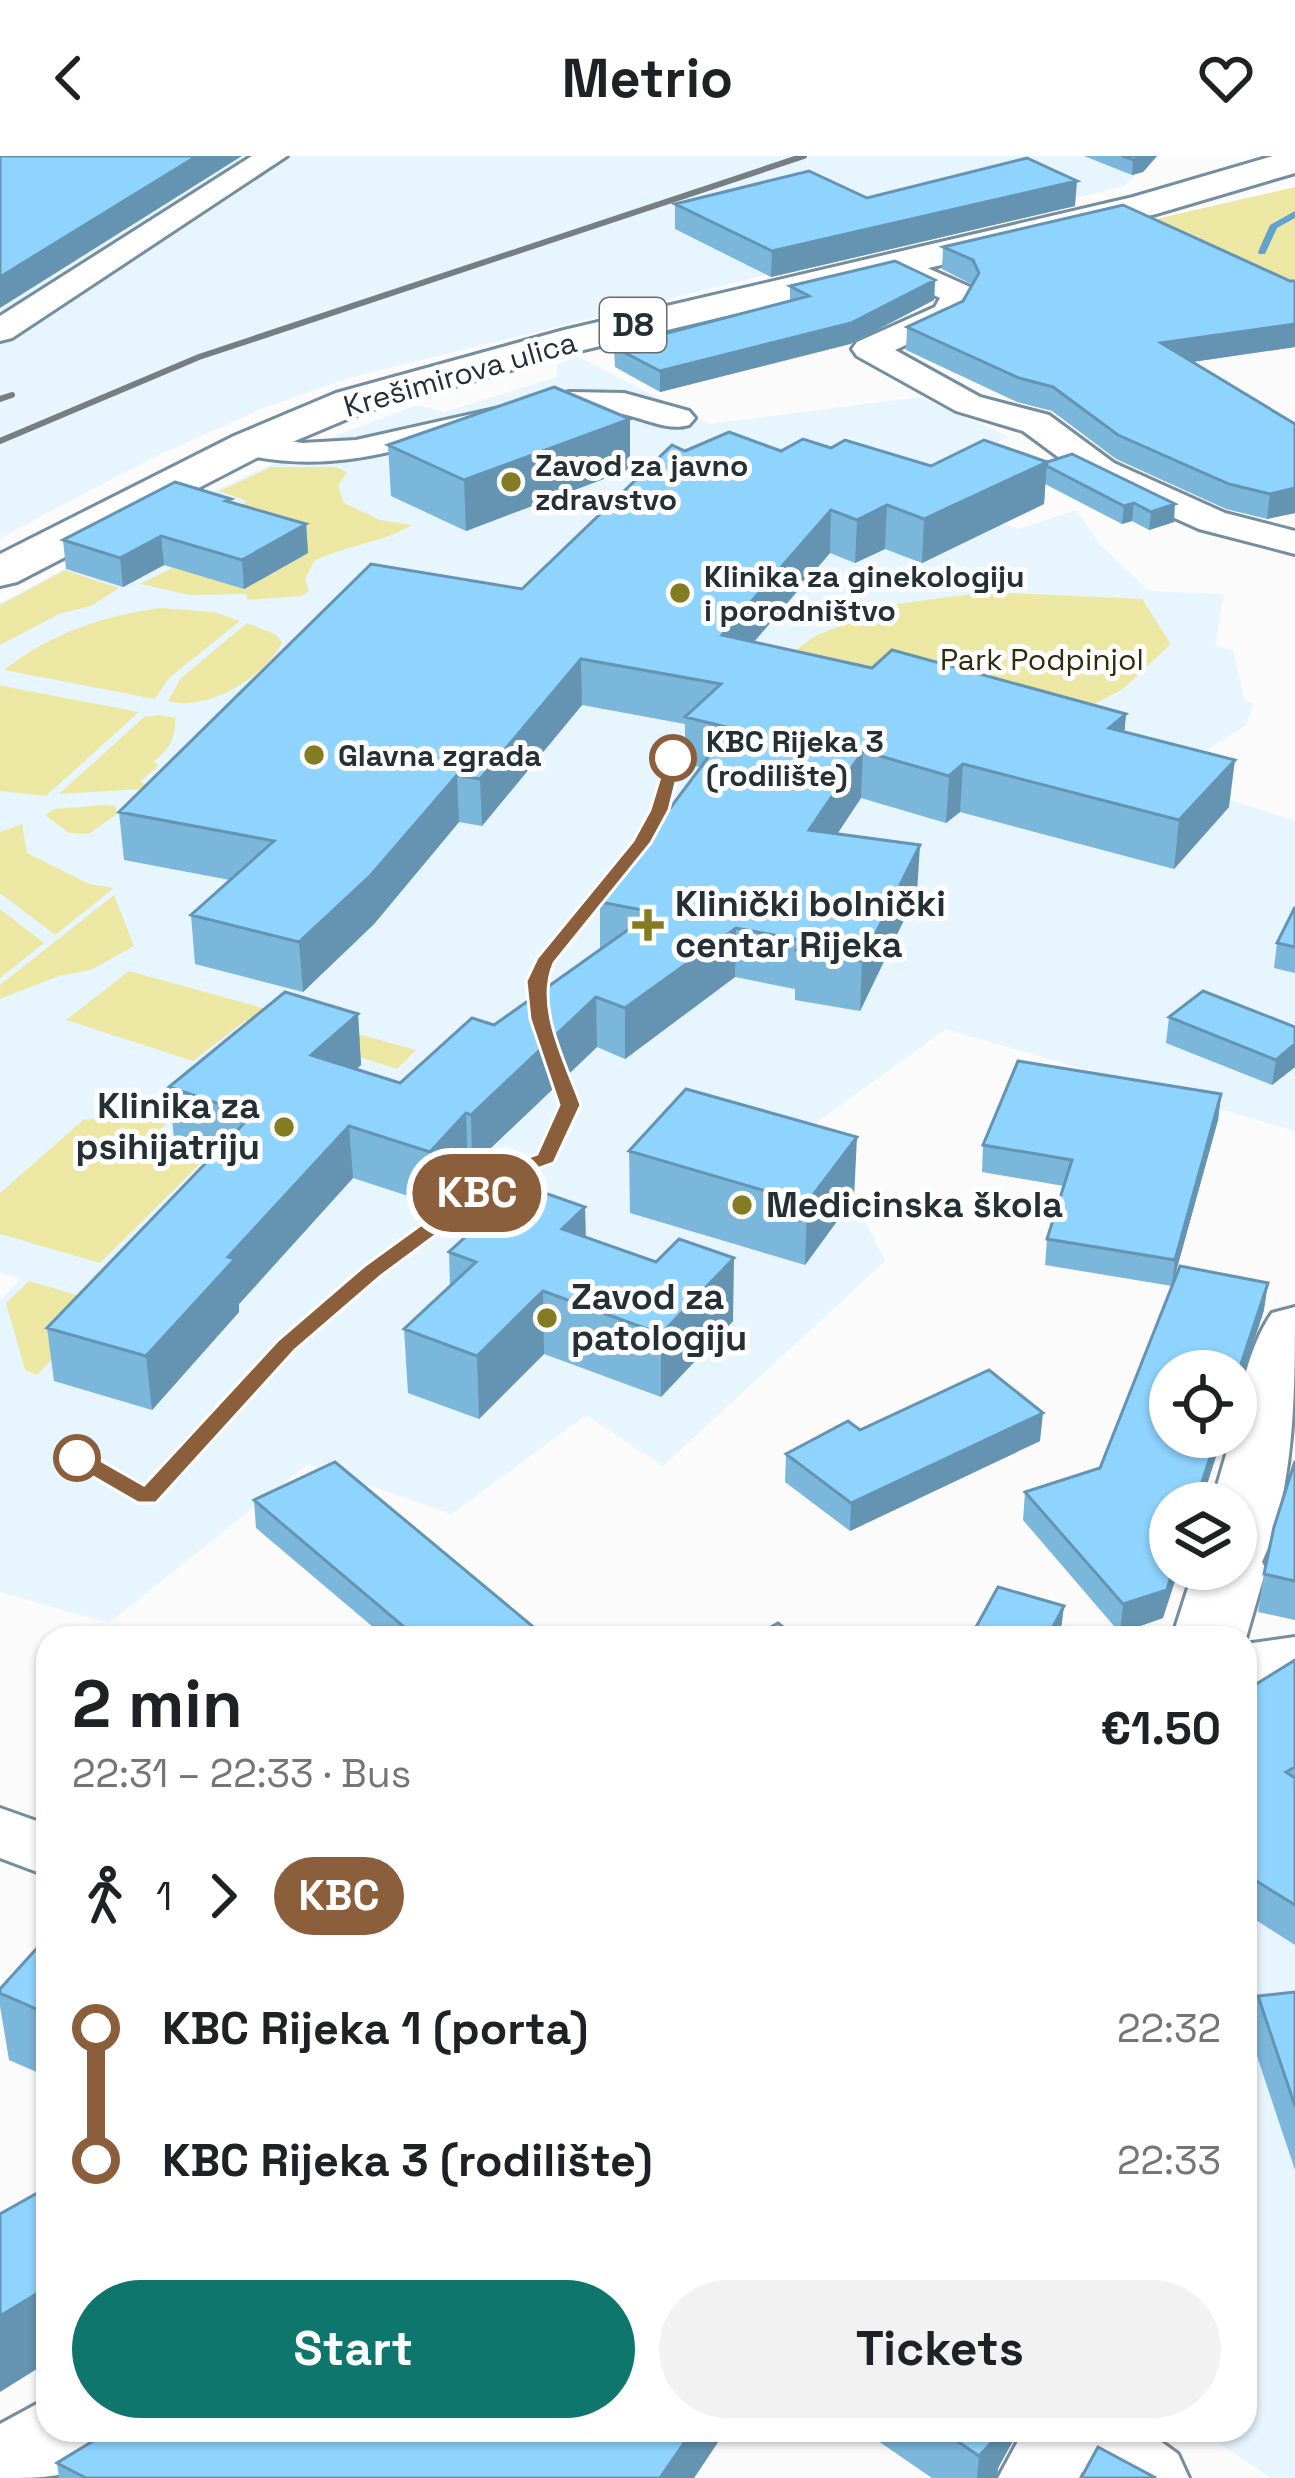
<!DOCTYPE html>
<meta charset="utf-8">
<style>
:root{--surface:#fff;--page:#f2f2f2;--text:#202124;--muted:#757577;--accent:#0f766e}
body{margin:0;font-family:"Space Grotesk",sans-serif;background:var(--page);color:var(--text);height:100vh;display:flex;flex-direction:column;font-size:45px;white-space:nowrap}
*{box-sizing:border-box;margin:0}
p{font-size:39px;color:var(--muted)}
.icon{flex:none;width:66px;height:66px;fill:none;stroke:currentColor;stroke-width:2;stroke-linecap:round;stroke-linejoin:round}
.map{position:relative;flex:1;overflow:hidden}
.side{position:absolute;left:36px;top:1470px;width:1221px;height:816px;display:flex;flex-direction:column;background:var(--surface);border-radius:36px;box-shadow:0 3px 9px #0004}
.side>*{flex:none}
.badge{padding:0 24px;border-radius:39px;font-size:42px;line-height:78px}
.buttons{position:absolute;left:1149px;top:1194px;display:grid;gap:24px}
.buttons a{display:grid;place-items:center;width:108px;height:108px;border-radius:50%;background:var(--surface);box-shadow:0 3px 9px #0004;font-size:60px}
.map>.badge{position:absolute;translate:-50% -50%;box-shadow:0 0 0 6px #fff}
.legs{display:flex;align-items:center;gap:18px;height:132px;padding:0 36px;font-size:39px}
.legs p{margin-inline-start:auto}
.headline{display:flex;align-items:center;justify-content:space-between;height:204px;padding:0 36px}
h1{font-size:66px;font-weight:700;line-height:90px}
.button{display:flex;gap:24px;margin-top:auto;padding:24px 36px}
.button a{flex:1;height:138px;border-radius:72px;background:var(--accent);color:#fff;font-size:48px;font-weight:700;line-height:138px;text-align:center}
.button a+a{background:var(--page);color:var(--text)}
ul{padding:0 36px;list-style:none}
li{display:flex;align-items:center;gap:42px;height:132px;font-size:45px}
li i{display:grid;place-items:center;width:18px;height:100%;margin:0 15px;background:currentColor}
li i::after{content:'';width:30px;height:30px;margin:-15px;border:9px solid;border-radius:50%;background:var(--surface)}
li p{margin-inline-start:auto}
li:first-child i{background:linear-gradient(#0000 50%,currentColor 0)}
li:last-child i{background:linear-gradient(currentColor 50%,#0000 0)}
header{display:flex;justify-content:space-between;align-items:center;height:156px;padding:0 36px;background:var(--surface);font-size:54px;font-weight:700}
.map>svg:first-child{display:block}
.built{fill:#e7f5ff}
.green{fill:#ece8a4}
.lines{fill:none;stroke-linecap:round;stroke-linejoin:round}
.stream{fill:#60a4cd;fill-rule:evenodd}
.street-casing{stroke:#748e9f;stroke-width:6}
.secondary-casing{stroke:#748e9f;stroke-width:6}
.primary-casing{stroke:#748e9f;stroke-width:6}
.street{fill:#fff;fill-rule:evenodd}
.secondary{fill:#fff;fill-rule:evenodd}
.primary{fill:#fff;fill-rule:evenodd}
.rail{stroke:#777e82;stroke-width:6}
.wall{fill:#7bb6db}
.shaded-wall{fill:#6494b2}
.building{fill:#8fd4ff;stroke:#6494b2;stroke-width:3}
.line-1{fill:#8b5e3c;stroke:#fff;stroke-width:3}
.poi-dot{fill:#837c23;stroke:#fff;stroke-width:4.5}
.stop-1-dot{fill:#fff;stroke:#8b5e3c;stroke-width:6}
.labels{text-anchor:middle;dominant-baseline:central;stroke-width:10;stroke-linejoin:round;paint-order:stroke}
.far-street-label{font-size:30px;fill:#242f36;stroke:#fff}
.far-poi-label{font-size:30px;font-weight:bold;fill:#242f36;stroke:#fff;text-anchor:start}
.far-park-label{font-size:30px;fill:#2e2c0c;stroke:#fff}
.far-stop-label{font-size:30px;font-weight:bold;fill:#242f36;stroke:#fff;text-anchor:start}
.shield{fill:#fff;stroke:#666d72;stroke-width:3}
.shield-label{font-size:33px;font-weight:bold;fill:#242f36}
.poi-label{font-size:36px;font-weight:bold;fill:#242f36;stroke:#fff;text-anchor:start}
</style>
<header><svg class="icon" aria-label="back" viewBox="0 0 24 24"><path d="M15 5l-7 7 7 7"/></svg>Metrio<svg class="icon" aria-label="heart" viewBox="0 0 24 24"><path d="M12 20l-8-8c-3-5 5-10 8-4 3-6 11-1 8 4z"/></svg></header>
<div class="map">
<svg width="1295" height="2322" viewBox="0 0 1295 2322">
<rect width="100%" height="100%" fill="#fbfbfb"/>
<path class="built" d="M0,0h1155l-31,30 -775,192 -86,30 -115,52 -148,78z
M579,201l130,67 211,-27 89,40 -117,45 126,47 58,-19 24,35 49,46 75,3 -9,52 18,4 11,50 10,3 -8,22 -84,53 133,43v310l-349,-102 -179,129 87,40 31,63 -222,205 -77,-51 -135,99 -143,-50 -199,159 -109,-31v-292l21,-21 -21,-6v-670l195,-103 130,-60 92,-35 28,7 112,-35v-13z
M1245,1753l50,28v541h-24l-72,-48h46z"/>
<path class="green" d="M1295,31v97l-165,-59z
M271,311h65l11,5 -9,14 6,17 36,17 32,5c-31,18 -65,20 -98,36l-9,18 4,12 -7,5 -55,4 -1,-6 -56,1 -50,-11 123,-61 -31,-12 15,-10 -28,-10z
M65,414l54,18 -28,18 -32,8 -59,31v-40z
M986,436l156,7 29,45 -48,45 -77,40 -294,-48 65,-46 80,-31z
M161,452l53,4 26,9 -71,57 -14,21 -151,-29c46,-36 100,-55 157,-62z
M247,467l28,11 7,8c-15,34 -77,71 -114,59l13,-23z
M0,529l13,3 126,24 -93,84 -46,-5z
M159,559l16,3c2,19 -7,33 -22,44l6,3 -19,17 6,2 -2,5 -85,5 85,-77z
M105,649l10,1 2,8 -28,20 -20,-1 -24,-18 8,-6z
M22,668l5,29 62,31 25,4 -59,47 -55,-42v-61z
M114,739l20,51 -43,24 -32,6 -59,23v-14z
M0,753l44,34 -44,35z
M129,815l287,79 -19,19 -152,-48 -52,40 -127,-41z
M121,958l45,10 -17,17 54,20 -103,102 -100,-29v-41l83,-73z
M29,1125l75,22 -67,72 -12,-5 -19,-67z"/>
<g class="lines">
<path class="stream" d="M1295,55v7l-18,10 -12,26h-6l-1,-2 12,-27z"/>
<defs>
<path id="street" d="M252,0h35l-275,182 -12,3v-25z
M894,97l76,34 4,7 -14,26 -65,30 85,47 69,18 65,48 111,50 70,18v23l-96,-25 -111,-50 -65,-48 -67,-20 -99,-55 -5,-7 5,-7 78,-35 5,-9 -57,-28 -5,-7z
M570,236l54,1 65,18 6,7 -6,7c-21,6 -41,-5 -62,-10 -17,-4 -38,-3 -55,-2 -123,7 -204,72 -336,40l-5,-8 5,-8 13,-3 53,9 54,-3z
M1295,1481v42l-50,7v-42z
M0,1652l48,17v51l-48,-18z
M1024,2274h121l33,24 11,24h-99l-8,-6 -3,6h-81z"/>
<path id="secondary" d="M1295,1151c0,82 0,183 -33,255l4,7 -20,69h-74l22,-69h42v-66h-24l19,-66h5c0,-37 14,-93 36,-124z
M48,2242v32h70c-28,48 -61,48 -118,48v-54z"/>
<path id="primary" d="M1273,0h22v17l-139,41 -581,138 -209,59 -102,43 -247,128 -17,4v-32l234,-118 102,-43 228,-63 569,-133z"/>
</defs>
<use href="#street" class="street-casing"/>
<use href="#secondary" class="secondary-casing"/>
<use href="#primary" class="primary-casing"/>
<use href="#street" class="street"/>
<use href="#secondary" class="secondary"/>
<use href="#primary" class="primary"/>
<path class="rail" d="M0,243l12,-4
M0,285l199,-84 605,-201"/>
</g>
<path class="wall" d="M1084,0h73l-14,16 -11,3z
M867,42l208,8 -304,71 -96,-48v-25z
M943,91l352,34v66l-103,15 103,62v89l-28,6 -41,-10 -110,-50 -64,-48 -35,-9 -111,-52 1,-23 56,-26 10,-16 -31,-16z
M935,124l-1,20 -84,44 -190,48 -45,-25 -1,-20 176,-46v-15z
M388,289l242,24 -164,62 -75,-35z
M831,292l100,18 116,-5 127,61 -25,8 -17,-9 -10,3 -77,-40 -1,20 -122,59 -37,-14 -30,14 -25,-10 -76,89 118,26 254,46 -2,18 105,75 -55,62 -214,-57 -14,11 -85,-25 -24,36 80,59 -57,118 -65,-11v-11l-60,-12 -110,82 -28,-12 -125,119 -4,-1 -35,39 -80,-26 -114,126v8l-87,98 -98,-29 -7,-53 168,-175 -41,-14 -5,-52 189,-73 3,51 -5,4 44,14 94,-58 106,-76v-47l100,-135 -15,-3v-40l-103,-19 -100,121 -23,-4 -85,102 -71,68 -108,-28 -4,-49 39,-35 -106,-20 -5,-48 403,-223 163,-138h96z
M231,347l75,21 2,29 -64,36 -80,-24 -41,22 -57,-18 -3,-29z
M1295,751v66l-21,-5 3,-25z
M1169,861l126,10v40l-23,18 -106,-42z
M1221,938l-3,26 -46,166 -127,-21 2,-26 17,-53 -82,-14 1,-27z
M629,995l225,47 -49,67 -175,-52z
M585,1051l1,31 147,83 -72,76 -117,-43 -65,65 -71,-26 -4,-64 46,-43 -1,-34z
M1264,1154l-63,193h-31l-7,115 -43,15 -97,-113 2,-28 75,-24z
M860,1274l180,11 -190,90 -65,-49 1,-28z
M1295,1305v159l-37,-8 6,-38z
M254,1344l289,138h-157l-130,-110z
M1295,1504v285l-50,-32v-222z
M48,1780v141l-39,-17 -9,-54v-17z
M1295,1836v178l-44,-132 7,-42z
M111,2274h615l-32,48h-635l-2,-15z
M862,2274h157l-21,38 -1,10h-65z"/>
<path class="shaded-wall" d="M197,0h45l-242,152v-31z
M1145,0h12l-14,16 -11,3 1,-15z
M1077,25l-2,25 -304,71 1,-26z
M935,124l-1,20 -84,44 -190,48v-21z
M1295,168v23l-137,20 3,-24z
M630,263v50l-164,62 -2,-51z
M1047,306l-3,42 -122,59 2,-44z
M1295,332v25l-28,6 3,-25z
M1134,347l-2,18 -10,3 2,-18z
M1175,348l-1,18 -25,8 2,-18z
M887,349l-2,44 -30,14 2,-43z
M831,354l-1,43 -109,127 1,-45z
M306,368l2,29 -64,36 -2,-29z
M161,380l3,29 -41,22 -3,-29z
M581,503l1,46 -100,121 -2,-47z
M1126,558l-4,47 -13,-33z
M863,595l-2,47 -53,80 1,-48z
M1235,604l-6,47 -55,62 5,-49z
M963,608l-3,48 -14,11 3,-47z
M457,619l2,47 -85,102 -71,68 -4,-50z
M920,689l-3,48 -57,118 2,-50z
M736,772l-1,49 -110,82v-51z
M596,841l1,50 -125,119 -1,-51z
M358,858l3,51 -47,41 -3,-51z
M1295,888v23l-23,18 4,-25z
M1221,938l-3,26 -46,166 3,-26z
M466,957l2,52 -35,39 -3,-52z
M349,970l4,52 -114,126v8l-87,98 -6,-54 82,-99z
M857,981l-3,61 -49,67 2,-62z
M585,1051l1,62 -24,-40z
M734,1102l-1,63 -72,76v-63z
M1268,1127l-4,27 -28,86v-17z
M543,1135l1,63 -65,65 -2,-63z
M1043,1257l-3,28 -190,90 1,-28z
M1217,1281h5l-21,66h-6z
M1173,1413h6l-16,49 -43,15 3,-29z
M1064,1450l-4,32h-13z
M48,2131v75l-48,30v-76z
M693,2274h33l-32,48h-34z
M999,2274h20l-21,38 -1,10h-20l2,-22z"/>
<path class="building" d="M0,0h197l-197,121z
M1122,0h23l-12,4z
M1027,2l50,23 -305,70 -97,-47 134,-33 58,27z
M1123,49l167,76h5v43l-134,19 134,81v64l-25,6 -41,-10 -111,-49 -65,-48 -34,-9 -112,-51 56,-26 16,-28 -6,-13 -30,-13z
M895,105l40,19 -84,43 -191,48 -46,-24 195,-51 -19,-10z
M554,231l76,32 -166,61 -76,-35z
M729,276l52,19 22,-12 28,9 14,-8 86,26 53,-26 63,22 -123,57 -37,-14 -30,15 -26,-10 -109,125 150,33 20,-18 234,64 -17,14 126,32 -56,60 -216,-56 -14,12 -86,-25 -54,79 111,15 -58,116 -66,-11 5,-10 -65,-12 -111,80 -29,-11 -125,118 -5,-2 -36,39 -81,-26 -121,131 7,2 -89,97 -99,-28 205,-213 -83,-28 116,-95 73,22 -47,41 89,28 72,-65 22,7 159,-113 -53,-10 130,-174 -45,-11 36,-33 -140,-25 -101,120 -23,-4 -86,100 -72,67 -108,-27 83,-74 -155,-29 252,-248 151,25 150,-144 13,6z
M1072,298l103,50 -24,8 -17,-9 -10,3 -77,-40v-4z
M175,326l56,17 -5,2 80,23 -64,36 -81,-24 -41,22 -57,-18z
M1295,751v40l-18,-4z
M1203,835l92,36v17l-19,16 -107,-43z
M1018,905l203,33 -46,166 -128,-21 25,-79 -89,-15z
M686,933l171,48 -50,66 -178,-52z
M522,1029l63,22 -23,22 94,33 23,-23 55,19 -73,76 -118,-43 -66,65 -73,-27 72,-67 -27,-10z
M1180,1110l88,17 -32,96v-8h-66v66h47l-22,66h-25v66h3l-6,21 -44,14 -98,-112 75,-24z
M989,1214l54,43 -192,90 -65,-49 62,-33 12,9z
M1295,1305v120l-31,-7 10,-47z
M335,1306l208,173 -4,3h-122l-163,-138z
M998,1431l66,19 -17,32h-77z
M778,1467l19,15h-46z
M1295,1504v107l-9,5 9,6v127l-50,-31v-183z
M48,1780v78l-48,-21v-4z
M1295,1836v114l-37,-110z
M48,2031v100l-48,29v-102z
M111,2274h582l-33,48h-574l-29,-15z
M941,2274h61v1l-23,25z
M1098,2291l58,31h-75z"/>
<path class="line-1" d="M667,598l15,4 -13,52 -18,33 -97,120c-19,44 12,100 27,142l-27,58 -40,14 -133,99 -86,74 -139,153h-18l-69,-40 -4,-5 4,-6h17l58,33 134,-145 86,-74 135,-98 38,-14 22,-49 -29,-86 -4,-38 11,-23 96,-117 17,-31z"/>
<g class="poi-dot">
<circle cx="511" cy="326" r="12"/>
<circle cx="680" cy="437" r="12"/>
<circle cx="314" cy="599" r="12"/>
<path d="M642 751h12v12h12v12h-12v12h-12v-12h-12v-12h12z"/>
<circle cx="284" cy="971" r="12"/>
<circle cx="742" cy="1049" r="12"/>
<circle cx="547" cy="1162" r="12"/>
</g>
<g class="stop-1-dot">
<circle cx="673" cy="602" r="21"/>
<circle cx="77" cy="1302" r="21"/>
</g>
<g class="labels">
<g class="far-street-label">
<text transform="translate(460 218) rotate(-16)">Krešimirova ulica</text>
</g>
<g class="far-poi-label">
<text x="535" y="309">Zavod za javno<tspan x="535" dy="34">zdravstvo</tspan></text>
<text x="704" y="420">Klinika za ginekologiju<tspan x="704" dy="34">i porodništvo</tspan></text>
<text x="338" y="599">Glavna zgrada</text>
</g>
<g class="far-park-label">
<text x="1042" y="503">Park Podpinjol</text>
</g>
<g class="far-stop-label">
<text x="706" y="585">KBC Rijeka 3<tspan x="706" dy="34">(rodilište)</tspan></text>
</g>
<rect class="shield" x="600" y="142" width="66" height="54" rx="9"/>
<g class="shield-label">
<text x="633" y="169">D8</text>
</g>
<g class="poi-label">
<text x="675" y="748">Klinički bolnički<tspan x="675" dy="41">centar Rijeka</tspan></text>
<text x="260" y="950" text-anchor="end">Klinika za<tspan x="260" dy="41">psihijatriju</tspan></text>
<text x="766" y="1049">Medicinska škola</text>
<text x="571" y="1141">Zavod za<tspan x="571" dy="41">patologiju</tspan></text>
</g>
</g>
</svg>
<div class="buttons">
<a><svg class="icon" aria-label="locate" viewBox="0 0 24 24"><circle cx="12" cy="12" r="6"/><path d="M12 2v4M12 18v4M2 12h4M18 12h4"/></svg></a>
<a><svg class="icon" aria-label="layers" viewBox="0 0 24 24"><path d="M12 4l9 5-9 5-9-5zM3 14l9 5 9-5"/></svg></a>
</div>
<b class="badge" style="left:477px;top:1037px;background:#8b5e3c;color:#fff">KBC</b>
<section class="side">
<div class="headline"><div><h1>2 min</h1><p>22:31 – 22:33 · Bus</p></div><b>€1.50</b></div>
<div class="legs"><svg class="icon" aria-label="walk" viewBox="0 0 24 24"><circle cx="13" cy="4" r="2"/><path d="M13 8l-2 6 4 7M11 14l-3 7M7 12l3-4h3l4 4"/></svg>1<svg class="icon" aria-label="forward" viewBox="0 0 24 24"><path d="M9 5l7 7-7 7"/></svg><b class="badge" style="background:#8b5e3c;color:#fff">KBC</b></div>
<ul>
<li><i style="color:#8b5e3c"></i><b>KBC Rijeka 1 (porta)</b><p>22:32</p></li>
<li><i style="color:#8b5e3c"></i><b>KBC Rijeka 3 (rodilište)</b><p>22:33</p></li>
</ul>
<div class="button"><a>Start</a><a>Tickets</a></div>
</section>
</div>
